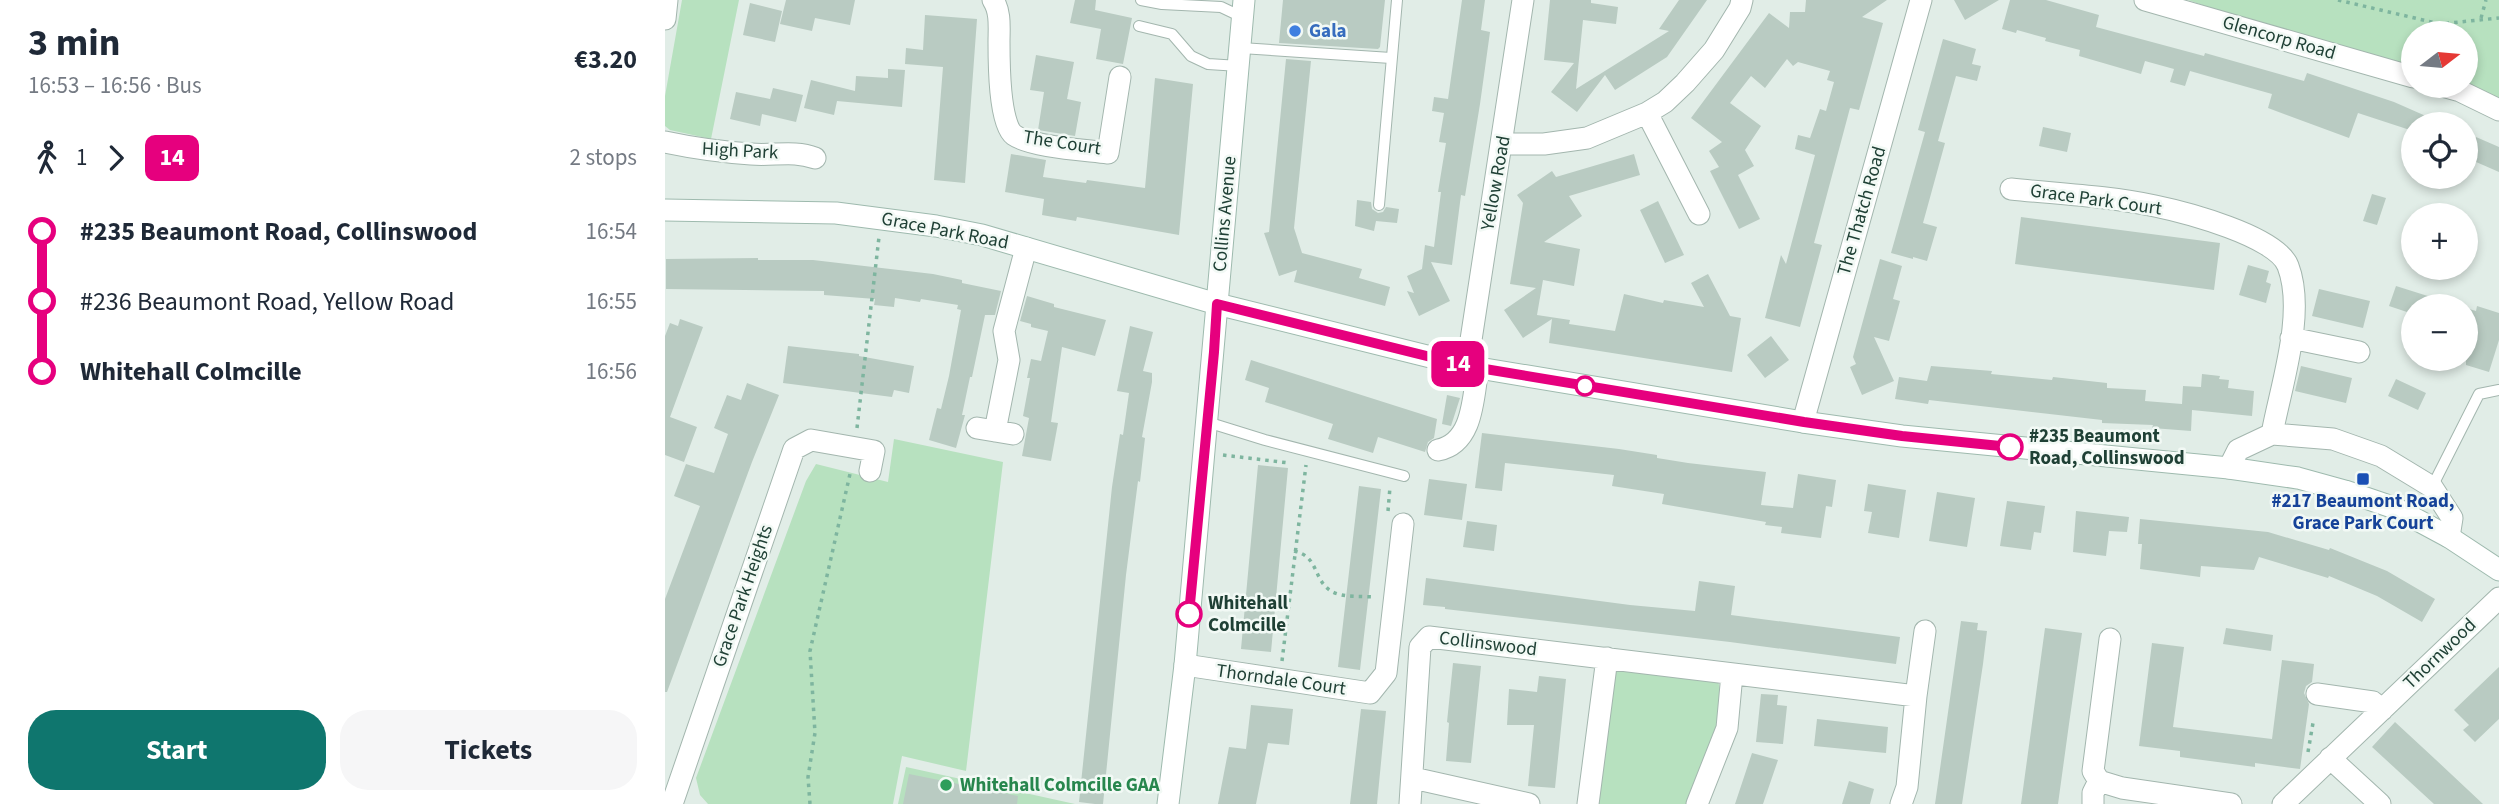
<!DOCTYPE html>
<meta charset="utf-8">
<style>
:root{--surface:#fff;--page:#f6f6f7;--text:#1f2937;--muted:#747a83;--accent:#0f766e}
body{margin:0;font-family:"Source Sans 3",sans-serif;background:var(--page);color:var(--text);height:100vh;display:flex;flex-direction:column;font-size:26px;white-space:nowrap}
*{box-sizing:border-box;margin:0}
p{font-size:23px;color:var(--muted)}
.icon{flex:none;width:38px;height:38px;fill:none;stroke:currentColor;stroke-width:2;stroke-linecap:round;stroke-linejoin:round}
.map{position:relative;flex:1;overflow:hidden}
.drawer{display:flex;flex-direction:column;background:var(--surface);width:665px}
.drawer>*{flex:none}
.badge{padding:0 14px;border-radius:10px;font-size:24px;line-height:46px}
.needle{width:46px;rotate:74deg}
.tools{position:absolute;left:1736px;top:21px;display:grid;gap:14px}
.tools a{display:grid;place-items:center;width:77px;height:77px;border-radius:50%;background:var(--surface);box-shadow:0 4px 10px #0003;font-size:35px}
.map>.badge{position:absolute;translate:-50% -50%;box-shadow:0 0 0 4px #fff}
.legs{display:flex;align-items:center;gap:10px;height:77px;padding:0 28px;font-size:23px}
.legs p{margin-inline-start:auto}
.headline{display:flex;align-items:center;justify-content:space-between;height:119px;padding:0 28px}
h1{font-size:38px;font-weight:700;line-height:52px}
.action{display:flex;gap:14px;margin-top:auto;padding:14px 28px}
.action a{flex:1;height:80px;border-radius:28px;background:var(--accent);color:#fff;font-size:28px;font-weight:700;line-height:80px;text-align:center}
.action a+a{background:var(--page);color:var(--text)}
ul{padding:0 28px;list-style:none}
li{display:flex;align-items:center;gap:24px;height:70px;font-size:26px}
li i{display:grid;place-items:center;width:10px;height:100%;margin:0 9px;background:currentColor}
li i::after{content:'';width:18px;height:18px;margin:-9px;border:5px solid;border-radius:50%;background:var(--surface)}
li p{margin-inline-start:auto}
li:first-child i{background:linear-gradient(#0000 50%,currentColor 0)}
li:last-child i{background:linear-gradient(currentColor 50%,#0000 0)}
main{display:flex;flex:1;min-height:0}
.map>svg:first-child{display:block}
.green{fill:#b7e1bf}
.building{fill:#b9cbc2}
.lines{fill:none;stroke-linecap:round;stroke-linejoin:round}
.lane-casing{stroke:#a3b6ae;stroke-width:12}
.street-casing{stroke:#a3b6ae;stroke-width:23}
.secondary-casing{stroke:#9ebaae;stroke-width:23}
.path{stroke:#7eb59f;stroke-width:3.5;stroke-dasharray:3.5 5;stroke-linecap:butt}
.lane{stroke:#fff;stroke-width:10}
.street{stroke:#fff;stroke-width:21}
.secondary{stroke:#fff;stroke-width:21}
.line-1-casing{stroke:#fff;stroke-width:16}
.line-1{stroke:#e6007e;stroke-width:10}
.shop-dot{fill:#3f7fe0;stroke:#f2f9f5;stroke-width:2.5}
.stop-1-dot{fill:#fff;stroke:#e6007e;stroke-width:3.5}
.transit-dot{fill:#1a4fb4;stroke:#f2f9f5;stroke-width:2.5}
.leisure-dot{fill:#2e9e5b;stroke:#f2f9f5;stroke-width:2.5}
.labels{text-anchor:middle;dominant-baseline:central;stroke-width:5;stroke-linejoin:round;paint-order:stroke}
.shop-label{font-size:19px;font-weight:bold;fill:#366cbe;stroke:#f2f9f5;text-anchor:start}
.street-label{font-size:19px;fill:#1f4035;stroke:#f2f9f5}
.stop-label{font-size:19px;font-weight:bold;fill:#1f4035;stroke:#f2f9f5;text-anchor:start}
.transit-label{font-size:19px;font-weight:bold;fill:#164399;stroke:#f2f9f5}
.leisure-label{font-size:19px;font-weight:bold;fill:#27864d;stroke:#f2f9f5;text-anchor:start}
</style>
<main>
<section class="drawer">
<div class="headline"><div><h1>3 min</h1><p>16:53 – 16:56 · Bus</p></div><b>€3.20</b></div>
<div class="legs"><svg class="icon" aria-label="walk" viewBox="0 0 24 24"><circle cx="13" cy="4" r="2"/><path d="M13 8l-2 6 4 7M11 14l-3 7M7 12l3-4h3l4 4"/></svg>1<svg class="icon" aria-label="forward" viewBox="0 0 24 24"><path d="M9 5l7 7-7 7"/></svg><b class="badge" style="background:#e6007e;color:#fff">14</b><p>2 stops</p></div>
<ul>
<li><i style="color:#e6007e"></i><b>#235 Beaumont Road, Collinswood</b><p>16:54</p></li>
<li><i style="color:#e6007e"></i><span>#236 Beaumont Road, Yellow Road</span><p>16:55</p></li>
<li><i style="color:#e6007e"></i><b>Whitehall Colmcille</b><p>16:56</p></li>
</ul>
<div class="action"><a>Start</a><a>Tickets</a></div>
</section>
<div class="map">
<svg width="1834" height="804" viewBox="0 0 1834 804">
<rect width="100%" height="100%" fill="#e1ede7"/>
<path class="green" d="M17,0h57l-28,139 -41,-9 -5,-4v-30z
M1523,0h311v108l-33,-22v-53h-53v45z
M229,439l109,23 -37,309 -64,-15 -9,48h-185l-8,-9 -4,-17 110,-297 10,-17 72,18z
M957,668l96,13 6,24 -32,99h-93l-2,-8 18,-125z
M241,767l169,37h-177z"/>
<path class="building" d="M121,0h69l-5,25 -35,-7 -3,13 -32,-7z
M410,0h21l-1,10 37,8 -9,46 -27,-5 5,-30 -31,-6z
M618,0h102l-5,47 -2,2 -99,-6z
M797,0h23l-4,30 9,2 -10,72 -15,92 -4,-1 -9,70 -21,-3 19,39 -31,15 -12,-25 7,2 -7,-17 15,-7 3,-24 9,2 7,-55h-3l8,-49 -7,-1 5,-29 -12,-2 2,-14 14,2z
M885,0h41v3l27,4 -2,17 -33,-4 -7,69 93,-58 -10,-2 20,-29h28l-40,57 -52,33 -10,-15 -28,37 -26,-20 23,-29 -30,-3z
M1141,0h81l-25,17 21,6 -24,87 -9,-2 -36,135 8,2 -22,82 -35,-9 16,-63 5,9 29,-109 -20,-6 3,-14 12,3 10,-29 6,2 8,-29 -7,-2 3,-9 -32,-9 -5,4 -6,-7 -22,29 -14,-12 -21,27 31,23 -16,24 9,16 -16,9 22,44 -21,10 -29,-58 9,-4 -10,-16 13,-9 -31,-24 78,-105 20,15 1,-16h15z
M1289,0h45l-34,20z
M1345,0h36l53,15 -3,12 108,29 1,-3 99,28 3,-8 87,29 50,22h-31v7l-55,-18 -9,25 -81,-30 4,-14 -82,-23 -5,15 -15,-4 4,-13 -29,-8 -4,13 -62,-18 1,-6 -35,-9 1,-3 -29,-8 -1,3 -14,-4z
M85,3l32,8 -7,31 -32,-7z
M260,15l52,4 -12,164 -31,-3 9,-113 -38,-3 1,-16 17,2z
M1278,39l33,10 -4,15 9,2 -4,15 -21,-5 -18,65 7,2 -22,80 14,4 -10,34 -14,-4v2l-22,-6 34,-121 -7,-2z
M371,55l38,7 -7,37 14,3 -6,34 -37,-6 6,-38 -14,-2z
M621,59l25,2 -17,167 8,25 60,16 -3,9 31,9 -5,19 -91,-24 3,-12 -18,6 -15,-43 5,-1z
M223,69l17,1 -3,37 -65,-6 -3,14 -30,-7 7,-28 44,11 1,-15 32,2z
M490,78l38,6 -14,151 -102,-18 -1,4 -34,-6 2,-16 -39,-7 6,-38 35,6 -3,17 43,6 1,-3 58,8z
M108,88l30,7 -7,27 -34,-8 -2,12 -30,-7 6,-27 34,7z
M1378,127l28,6 -4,19 -28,-6z
M1811,137l23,10v25l-32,-14z
M969,154l6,21 -71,21 13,20 -38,26 36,7 -6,37 -31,-6 -6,35 33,5 -1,4 46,7 9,-37 39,9 1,-3 40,7 -13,-24 17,-9 22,42 11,2 -9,54 -183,-29 3,-24 -29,19 -19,-28 32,-22 -26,-4 13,-81 -6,-8 35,-24 4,6z
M1707,194l14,4 -9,27 -14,-4z
M692,200l14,2 1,7 6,4 5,-1 3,-5 13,2 -2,14 -21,-2 -2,10 -19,-5z
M993,201l26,54 -19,8 -25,-53z
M1356,217l199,26 -6,47 -199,-26z
M93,258v2h55l120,14 29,6v3l39,8 -6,24h-10l-13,62h-2l-8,38h3l-9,33 -27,-8 8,-32 4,1 8,-33 12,-66 -4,-1 1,-4 -37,-6 -1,3 -25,-4 -1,9 -20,-2 1,-6 -51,-4v-4l-158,-2v-30z
M1215,259l22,7 -9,33 7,2 -11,40 -15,-4 20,44 -32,14 -12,-28 6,-3 -3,-7z
M1583,265l21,6 -3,11 5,2 -5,19 -27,-8z
M1731,286l54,17 -1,3h-36v8l-24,-8z
M1654,289l51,12 -7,27 -51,-12z
M362,296l27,8v3l52,13 -11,36 -33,-9 -11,75 7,1 -7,38 -29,-5 7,-38 -6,-2 7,-38h-3l4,-19 10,2 7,-30 -17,-4v-3l-11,-3z
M1812,306l22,7v27l-10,32 -23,-7v-57l10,3z
M15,319l23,8 -33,90 27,10 -13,35 -19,-7v-119l5,-13 8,3z
M465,326l23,6 -10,39 9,2v9l-10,55 3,1 -5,44 -2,-1 -12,94 -23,229h-8l-16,-2 33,-315 8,-53 3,1 6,-42 -12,-2z
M1106,336l18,24 -24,18 -18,-23z
M123,346l71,8v2l55,10 -5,27 -15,-3 -2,7 -109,-14z
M586,360l186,59 -3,19 -6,4 -3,10 -47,-15 -5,16 -45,-14 5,-15 -68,-22 4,-14 -24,-8z
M1266,366l61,5 -1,3 61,6 1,-3 54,6v5l39,2 -1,11 37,3 1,-18 18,1 1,-13 18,2 -1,3 10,1 -1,8 26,3 -2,25 -60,-6 -1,21 -39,-3 1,-3 -51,-2v-3l-173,-20 -1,4 -33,-5 4,-22 28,4z
M1636,366l51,12 -6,25 -51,-12z
M1731,379l30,14 -8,17 -30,-14z
M82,383l32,12 -27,67 -85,230h-2v-93l35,-93 -26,-10 12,-32 28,9 14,-39 -14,-6 13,-33 14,5z
M782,395l13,3 -9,28 -9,-2z
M817,433l137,16 38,6v3l31,5 78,9 -5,33 32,3 5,-34 38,6 -4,27 -6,-1 -5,32 -40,-5 1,-6 -17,-2 1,-3 -104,-18 2,-10 -52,-8 2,-11 -109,-12 -3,28 -27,-3z
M593,465l30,3 -17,184 -30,-3z
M764,479l38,5 -5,36 -38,-5z
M1203,484l38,6 -7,48 -31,-5 4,-21 -8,-1z
M694,486l22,3 -21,181 -22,-3z
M1272,492l38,6 -8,49 -38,-6z
M1342,501l38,5 -4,27 -7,-1 -3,18 -31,-4z
M1411,511l53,6 -2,15 -18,-1 -3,25 -33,-4z
M1475,519l128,13 61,18 1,-2 57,23 48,28 -13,23 -45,-26 -48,-20 -1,2 -69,-21 -5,13 -53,-4 -1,11 -60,-8 2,-25h-4z
M802,521l30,4 -3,26 -31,-4z
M761,578l204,27 65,6 4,-30 36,5 -4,29 169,22 -4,27 -166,-22 -285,-33v-2l-22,-2z
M1296,621l17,2 -1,7 10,1 -4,33 -21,140h-27z
M1380,628l37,5 -13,91 -11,80h-37z
M1561,628l47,7 -2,16 -48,-7z
M1487,643l32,4 -11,80 99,12 10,-79 32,4 -2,18 -6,4 -2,7 5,11 -9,65 -45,-6v4l-75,-10v-6l-41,-5z
M788,663l28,3 -10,97 -25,-2 3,-38 -2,-1z
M1834,667v52l-24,23 -12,-12 6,-5 -15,-15z
M874,676l27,3 -11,109 -27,-2 6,-61h-27l2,-36 28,3z
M1096,694l17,1 -1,10 10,1 -4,38 -27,-2z
M586,705l42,4 -4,36 -21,-2 -12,61h-38l11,-57 17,2z
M696,709l25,2 -9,93h-27z
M1152,719l71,8 -2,26 -72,-7z
M1730,722l40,37 48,45h-49l-62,-57z
M1087,753l26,7 -15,44h-28z
M244,774l109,22 -1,8h-114z
M1184,781l25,8 -4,15h-28z"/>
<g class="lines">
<defs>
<path id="lane" d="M476,0l21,4 59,3 21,10
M474,26l33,8 19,22 17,8 31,2
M576,48l150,10
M714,205l18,-205
M542,422l58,18 139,36
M1767,487l47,-93 20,-4"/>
<path id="street" d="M328,0c8,12 6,28 6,42 0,19 0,82 15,93 17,12 72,15 94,18l12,-76
M1480,0l268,77
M0,19l2,-19
M1777,86l18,5 39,19
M982,113l52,101
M0,142c28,6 57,10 86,12 23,2 43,-4 64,4
M838,144h41l43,-6 60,-25 18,-11 20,-19 29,-33 26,-42 2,-8
M1346,189c48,5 97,7 144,17 29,6 122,30 133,60 18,47 -7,119 -16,168
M1626,338l68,14
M802,366l56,-366
M1138,422l118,-422
M312,428l36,6
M330,431l14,-71 -5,-29 22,-83
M773,450c36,-7 35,-54 40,-82
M1564,468l9,-18 34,-16 61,5 48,17 51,31 20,31 -3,19
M1445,639l-17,132 6,10 23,7 109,16
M520,665l185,28 16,-20 17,-149
M1652,694l56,8 9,8
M1665,758l50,46
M748,778l116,26
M7,804l122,-355 17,-9 63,11 -4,20
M745,804l10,-157 9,-10 487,59
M923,804l19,-146
M1032,804l30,-76 5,-54
M1236,804l6,-17 9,-91 9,-65
M1428,804v-11l6,-12
M1618,804l216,-206"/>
<path id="secondary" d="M0,210l171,3 100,13 46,9 235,69 250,62 336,56 99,14 327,32 69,10 47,13 50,17 54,29 50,33
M503,804l17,-139 59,-665"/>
</defs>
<use href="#lane" class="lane-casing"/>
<use href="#street" class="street-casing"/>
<use href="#secondary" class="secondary-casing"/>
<path class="path" d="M1673,0l102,24 59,-6
M1816,18l5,-18
M192,428l22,-191
M558,455l66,8
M723,511l2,-24
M629,551c25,5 19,29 37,40 11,7 31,5 44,6
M617,661l24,-196
M1643,752l5,-29
M145,804l-2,-27 7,-44 -5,-82 40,-177"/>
<use href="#lane" class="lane"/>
<use href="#street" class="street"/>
<use href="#secondary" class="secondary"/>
</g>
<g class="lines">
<defs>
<path id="line-1" d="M524,614l25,-262 3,-48 250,62 337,56 98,14 108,11"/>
</defs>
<use href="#line-1" class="line-1-casing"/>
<use href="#line-1" class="line-1"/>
</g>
<circle class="shop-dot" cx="630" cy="31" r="7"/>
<g class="stop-1-dot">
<circle cx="920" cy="386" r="9"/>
<circle cx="1345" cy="447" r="12"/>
<circle cx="524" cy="614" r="12"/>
</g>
<rect class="transit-dot" x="1691" y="472" width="14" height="14" rx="3.5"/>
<circle class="leisure-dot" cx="281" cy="785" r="7"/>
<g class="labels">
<g class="shop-label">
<text x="644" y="31">Gala</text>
</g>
<g class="street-label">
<text transform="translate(1614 38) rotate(16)">Glencorp Road</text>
<text transform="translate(397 143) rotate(9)">The Court</text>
<text transform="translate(75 151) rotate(3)">High Park</text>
<text transform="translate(831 183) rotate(-80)">Yellow Road</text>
<text transform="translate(1431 200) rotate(8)">Grace Park Court</text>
<text transform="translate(1197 211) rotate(-74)">The Thatch Road</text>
<text transform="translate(560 214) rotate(-85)">Collins Avenue</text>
<text transform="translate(280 231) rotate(11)">Grace Park Road</text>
<text transform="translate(78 596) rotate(-71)">Grace Park Heights</text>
<text transform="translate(823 644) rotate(7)">Collinswood</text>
<text transform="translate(1775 654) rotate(-44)">Thornwood</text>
<text transform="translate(616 680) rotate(8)">Thorndale Court</text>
</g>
<g class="stop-label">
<text x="1364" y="436">#235 Beaumont<tspan x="1364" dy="22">Road, Collinswood</tspan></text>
<text x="543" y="603">Whitehall<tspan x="543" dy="22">Colmcille</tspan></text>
</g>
<g class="transit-label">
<text x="1698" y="501">#217 Beaumont Road,<tspan x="1698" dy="22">Grace Park Court</tspan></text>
</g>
<g class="leisure-label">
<text x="295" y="785">Whitehall Colmcille GAA</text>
</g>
</g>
</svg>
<div class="tools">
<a><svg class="needle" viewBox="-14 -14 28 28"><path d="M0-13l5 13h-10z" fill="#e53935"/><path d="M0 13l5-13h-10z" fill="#747a83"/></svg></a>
<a><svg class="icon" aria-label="locate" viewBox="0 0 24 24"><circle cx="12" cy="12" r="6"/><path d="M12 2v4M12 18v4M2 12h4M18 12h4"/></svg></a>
<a>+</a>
<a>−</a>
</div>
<b class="badge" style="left:793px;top:364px;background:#e6007e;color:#fff">14</b>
</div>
</main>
